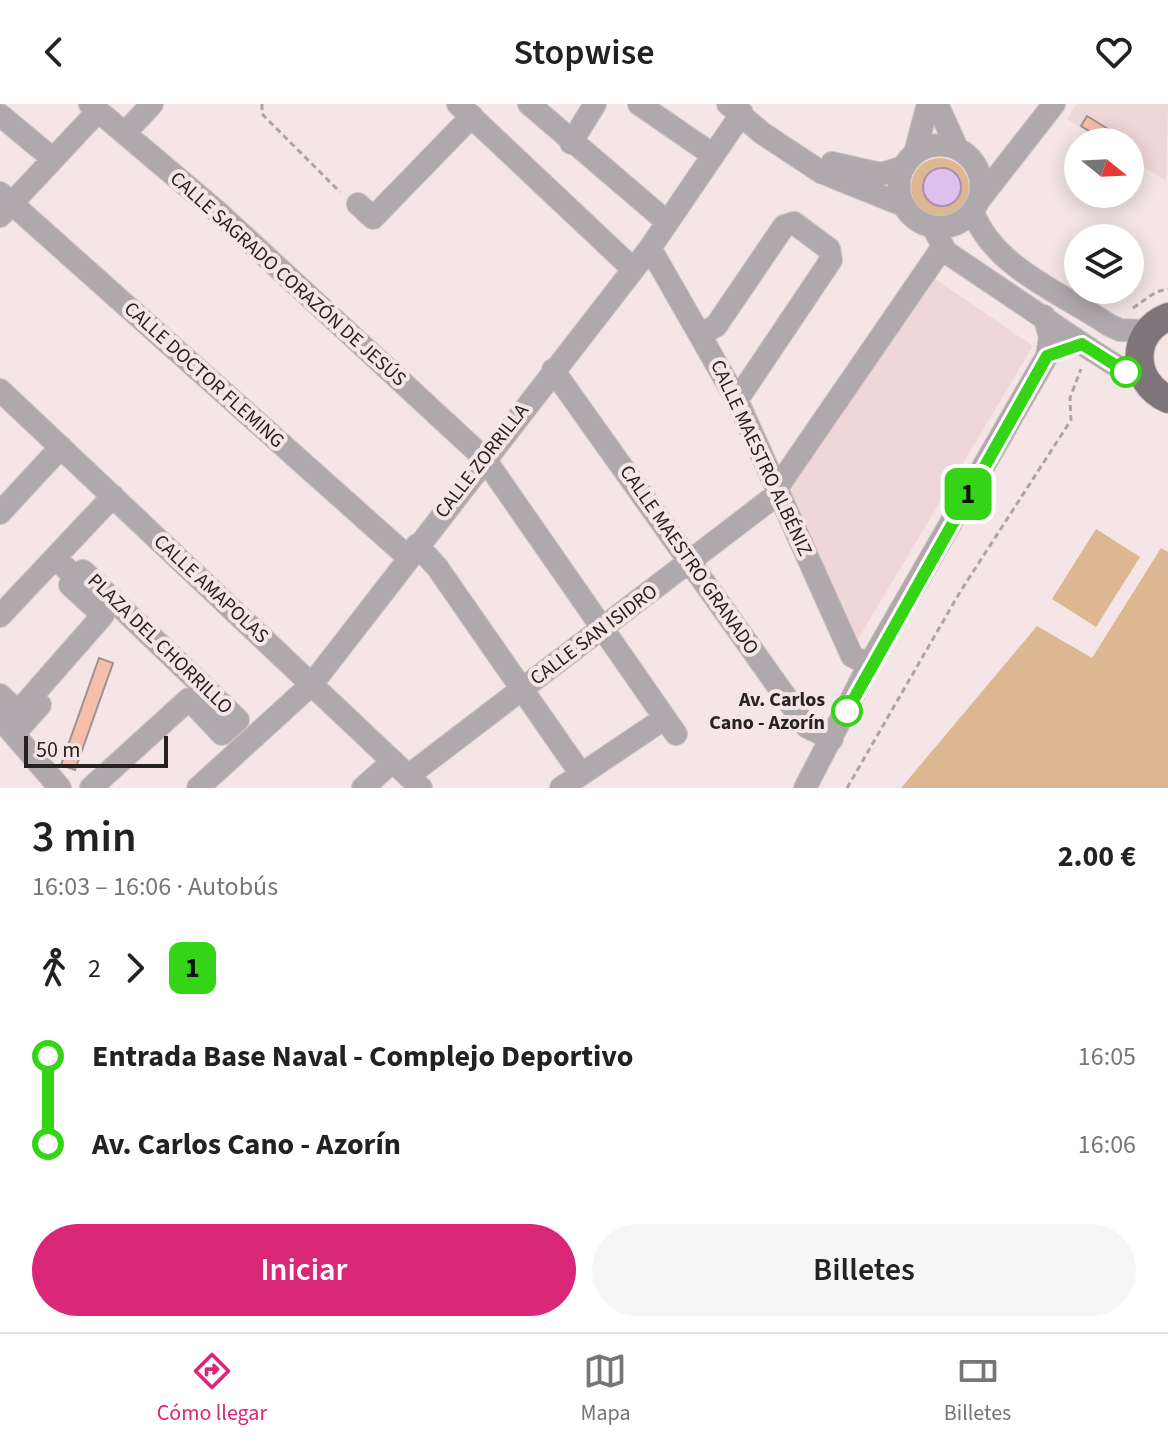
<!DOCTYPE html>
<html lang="es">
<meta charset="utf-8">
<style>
:root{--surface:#fff;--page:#f6f6f6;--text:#222;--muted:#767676;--line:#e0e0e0;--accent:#db2777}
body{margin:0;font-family:"Source Sans 3",sans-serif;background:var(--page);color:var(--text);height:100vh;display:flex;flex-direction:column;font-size:30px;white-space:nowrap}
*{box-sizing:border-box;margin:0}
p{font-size:26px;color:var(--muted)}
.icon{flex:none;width:44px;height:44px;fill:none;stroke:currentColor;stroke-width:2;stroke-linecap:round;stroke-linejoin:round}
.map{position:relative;height:684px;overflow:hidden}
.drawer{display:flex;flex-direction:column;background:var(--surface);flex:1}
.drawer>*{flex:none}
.badge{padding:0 16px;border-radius:12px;font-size:28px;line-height:52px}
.needle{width:52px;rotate:108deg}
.tools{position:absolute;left:1064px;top:24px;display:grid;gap:16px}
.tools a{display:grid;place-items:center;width:80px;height:80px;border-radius:50%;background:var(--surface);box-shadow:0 4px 20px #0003;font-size:40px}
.scale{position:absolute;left:24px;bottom:20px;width:144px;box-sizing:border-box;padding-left:8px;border:4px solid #272121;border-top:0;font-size:22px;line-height:28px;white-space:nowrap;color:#272121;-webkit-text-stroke:6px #f5e5e6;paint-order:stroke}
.map>.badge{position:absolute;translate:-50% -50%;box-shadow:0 0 0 4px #fff}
.legs{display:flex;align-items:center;gap:12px;height:88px;padding:0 32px;font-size:26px}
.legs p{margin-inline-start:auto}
.headline{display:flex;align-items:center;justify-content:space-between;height:136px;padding:0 32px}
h1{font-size:44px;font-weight:600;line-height:60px}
.primary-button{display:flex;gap:16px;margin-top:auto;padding:16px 32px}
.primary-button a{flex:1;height:92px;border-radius:48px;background:var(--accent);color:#fff;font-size:32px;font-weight:600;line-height:92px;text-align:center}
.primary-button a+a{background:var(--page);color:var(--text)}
ul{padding:0 32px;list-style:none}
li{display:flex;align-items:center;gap:28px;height:88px;font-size:30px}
li i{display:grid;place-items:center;width:12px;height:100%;margin:0 10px;background:currentColor}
li i::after{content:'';width:20px;height:20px;margin:-10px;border:6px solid;border-radius:50%;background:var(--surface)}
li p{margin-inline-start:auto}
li:first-child i{background:linear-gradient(#0000 50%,currentColor 0)}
li:last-child i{background:linear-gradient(currentColor 50%,#0000 0)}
header{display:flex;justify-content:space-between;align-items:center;height:104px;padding:0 32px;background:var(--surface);font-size:36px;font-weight:600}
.tab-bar{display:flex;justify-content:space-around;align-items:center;height:112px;border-top:2px solid var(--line);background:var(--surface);font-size:22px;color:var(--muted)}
.tab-bar a{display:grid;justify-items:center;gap:4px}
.tab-bar .on{color:var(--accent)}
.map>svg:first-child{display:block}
.built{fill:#efd6d8}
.green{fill:#dcb791}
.water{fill:#dfbfeb;stroke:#a890ae;stroke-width:2}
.building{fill:#f6bfac;stroke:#a0928d;stroke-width:2}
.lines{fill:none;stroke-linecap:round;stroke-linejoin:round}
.minor-casing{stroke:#d0c2c3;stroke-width:24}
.major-casing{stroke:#d0c2c3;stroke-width:30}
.path{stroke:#afa3a3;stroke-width:3;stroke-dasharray:6 4;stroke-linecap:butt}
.minor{stroke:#afa9ad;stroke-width:22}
.major{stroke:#7f747a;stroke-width:28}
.line-1-casing{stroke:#fff;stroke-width:18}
.line-1{stroke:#36d416;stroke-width:12}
.stop-1-dot{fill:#fff;stroke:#36d416;stroke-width:4}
.labels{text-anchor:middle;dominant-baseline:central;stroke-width:8;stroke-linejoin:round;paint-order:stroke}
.street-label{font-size:20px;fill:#272121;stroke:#f5e5e6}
.stop-label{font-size:20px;font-weight:bold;fill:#272121;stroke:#f5e5e6;text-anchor:end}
</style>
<header><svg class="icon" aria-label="back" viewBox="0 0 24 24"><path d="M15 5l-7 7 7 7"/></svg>Stopwise<svg class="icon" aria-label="heart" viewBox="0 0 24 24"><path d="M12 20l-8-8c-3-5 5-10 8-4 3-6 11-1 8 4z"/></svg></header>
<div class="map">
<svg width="1168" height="684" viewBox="0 0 1168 684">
<rect width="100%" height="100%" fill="#f5e5e6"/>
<path class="built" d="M1077,0h91l-2,77 -36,-23v-16h-26l-37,-23z
M931,172l102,70 -175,293h-7l-67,-149z"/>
<path class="green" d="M911 83a29 29 0 1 1 58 0a29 29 0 1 1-58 0Z
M1096,425l44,28 -44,70 -44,-28z
M1161,444l7,4v236h-267l136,-162 55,32z"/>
<path class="water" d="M923 83a19 19 0 1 1 38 0a19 19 0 1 1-38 0Z"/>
<path class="building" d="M1087,12l42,26h-22l-26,-16z
M99,554l14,5 -38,107 -14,-5z"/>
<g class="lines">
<defs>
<path id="minor" d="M90,0l130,110 264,244 192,276
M458,0l175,165
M529,0l138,118
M639,0l74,51
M728,0l34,29 59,39 82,33
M937,0l20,44
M0,11l53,44
M125,29l27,-29
M571,39l24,-39
M899 82a41 41 0 1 1 82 0a41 41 0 1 1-82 0Z
M915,49l13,-49
M832,59l49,11 23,-7
M0,89l408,364
M979,96l75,-96
M358,100l15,14 99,-102
M973,108c21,56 89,81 136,113l11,5 28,1
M0,112l98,-105
M933,123l13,25 147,99 33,21 17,6
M650,144l87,152 115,256 17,9
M701,230l15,-8 68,-100 10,-3 35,26 2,11 -94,140
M553,266l254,357 25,12
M0,286l421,398
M777,384l165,-240
M0,409l61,-66
M417,441l20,22 144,207
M55,454l31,29
M0,512l113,-120
M0,591l18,17 85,-97 -33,-30 13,-14 155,149 -16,14 -33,-35 -98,89
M0,614l60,70
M14,630l26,-29
M408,672l371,-283
M198,684l114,-104 338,-436 92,-135
M363,684l30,-27
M561,684l104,-70
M805,684l64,-123 178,-309 3,-19 -6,-21"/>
<path id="major" d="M1168,213c-39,15 -37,66 0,82"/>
</defs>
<use href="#minor" class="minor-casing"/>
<use href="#major" class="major-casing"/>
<path class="path" d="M262,0v10l78,78
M1133,204l23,-16 12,-3
M847,684l113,-196 111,-172 -1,-22 11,-29"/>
<use href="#minor" class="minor"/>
<use href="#major" class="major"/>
</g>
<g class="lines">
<defs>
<path id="line-1" d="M847,607l200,-355 35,-12 44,28"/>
</defs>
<use href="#line-1" class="line-1-casing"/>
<use href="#line-1" class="line-1"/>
</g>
<g class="stop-1-dot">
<circle cx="1126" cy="268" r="14"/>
<circle cx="847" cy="607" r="14"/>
</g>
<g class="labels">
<g class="street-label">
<text transform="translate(288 175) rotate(42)">CALLE SAGRADO CORAZÓN DE JESÚS</text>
<text transform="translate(204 271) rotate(42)">CALLE DOCTOR FLEMING</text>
<text transform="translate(761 354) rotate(65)">CALLE MAESTRO ALBÉNIZ</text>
<text transform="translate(482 357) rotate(-52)">CALLE ZORRILLA</text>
<text transform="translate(689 456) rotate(55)">CALLE MAESTRO GRANADO</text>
<text transform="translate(211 485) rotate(43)">CALLE AMAPOLAS</text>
<text transform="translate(594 531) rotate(-37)">CALLE SAN ISIDRO</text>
<text transform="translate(160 540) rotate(44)">PLAZA DEL CHORRILLO</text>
</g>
<g class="stop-label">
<text x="825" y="596">Av. Carlos<tspan x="825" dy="23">Cano - Azorín</tspan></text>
</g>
</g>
</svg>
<div class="tools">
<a><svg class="needle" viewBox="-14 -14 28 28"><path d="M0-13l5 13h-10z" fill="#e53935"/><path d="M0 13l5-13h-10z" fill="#767676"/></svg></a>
<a><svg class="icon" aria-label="layers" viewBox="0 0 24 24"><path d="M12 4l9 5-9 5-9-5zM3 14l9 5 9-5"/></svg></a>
</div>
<div class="scale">50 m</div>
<b class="badge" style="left:968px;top:390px;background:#36d416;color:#111">1</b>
</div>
<section class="drawer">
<div class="headline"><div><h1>3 min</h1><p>16:03 – 16:06 · Autobús</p></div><b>2.00 €</b></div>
<div class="legs"><svg class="icon" aria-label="walk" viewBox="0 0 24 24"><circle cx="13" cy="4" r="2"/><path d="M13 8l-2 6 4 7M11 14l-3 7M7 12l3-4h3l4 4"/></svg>2<svg class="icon" aria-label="forward" viewBox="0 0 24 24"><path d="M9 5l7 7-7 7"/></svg><b class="badge" style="background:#36d416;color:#111">1</b></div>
<ul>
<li><i style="color:#36d416"></i><b>Entrada Base Naval - Complejo Deportivo</b><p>16:05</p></li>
<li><i style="color:#36d416"></i><b>Av. Carlos Cano - Azorín</b><p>16:06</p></li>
</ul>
<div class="primary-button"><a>Iniciar</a><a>Billetes</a></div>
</section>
<nav class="tab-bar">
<a class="on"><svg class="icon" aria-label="directions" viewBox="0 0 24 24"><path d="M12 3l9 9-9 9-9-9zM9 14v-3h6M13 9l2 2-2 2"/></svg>Cómo llegar</a>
<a><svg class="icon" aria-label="map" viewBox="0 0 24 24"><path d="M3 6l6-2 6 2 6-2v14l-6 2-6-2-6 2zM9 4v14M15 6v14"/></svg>Mapa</a>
<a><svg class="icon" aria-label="tickets" viewBox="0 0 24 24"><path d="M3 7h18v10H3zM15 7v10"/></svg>Billetes</a>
</nav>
